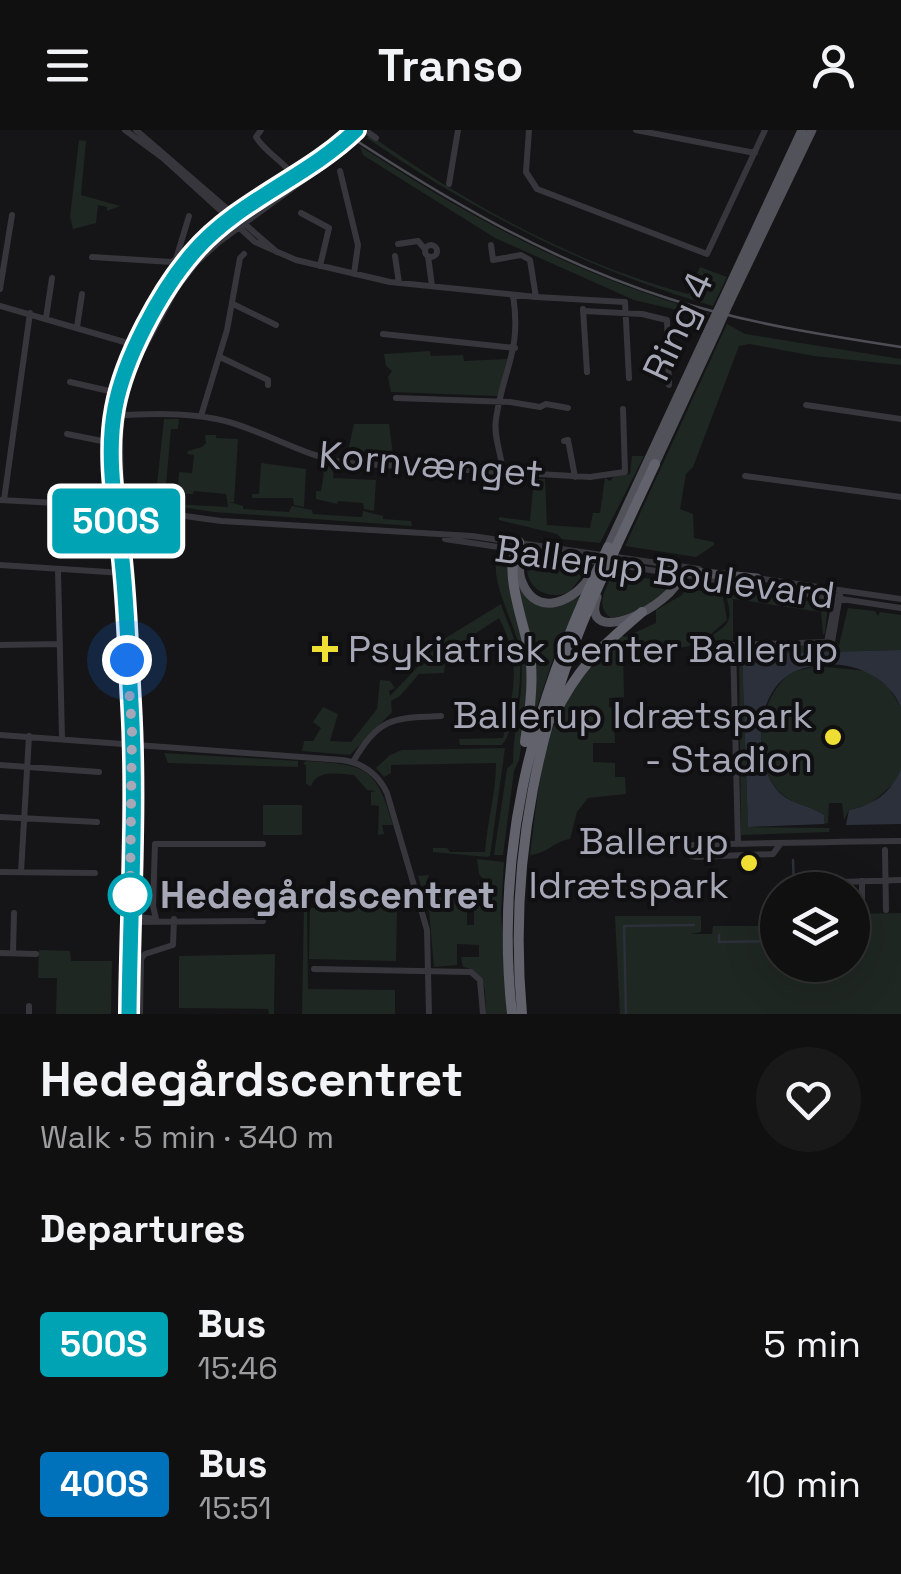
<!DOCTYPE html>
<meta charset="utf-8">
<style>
:root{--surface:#101011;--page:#19191a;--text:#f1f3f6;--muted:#9c9d9f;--line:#303031}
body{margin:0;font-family:"Space Grotesk",sans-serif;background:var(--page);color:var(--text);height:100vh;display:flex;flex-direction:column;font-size:38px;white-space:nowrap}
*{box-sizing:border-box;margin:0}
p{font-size:32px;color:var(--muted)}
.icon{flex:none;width:55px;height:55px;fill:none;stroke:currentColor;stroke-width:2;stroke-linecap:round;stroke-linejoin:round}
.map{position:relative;height:884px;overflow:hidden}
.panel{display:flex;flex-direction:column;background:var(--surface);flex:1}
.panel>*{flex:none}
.badge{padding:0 20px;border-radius:8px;font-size:35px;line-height:65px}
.fabs{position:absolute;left:760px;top:742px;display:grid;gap:20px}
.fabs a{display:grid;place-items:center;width:110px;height:110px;border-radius:50%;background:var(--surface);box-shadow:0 10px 40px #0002,0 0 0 2px var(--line);font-size:50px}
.you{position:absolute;width:50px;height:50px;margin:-25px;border:8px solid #fff;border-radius:50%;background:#1a73e8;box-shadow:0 0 0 15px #1a73e833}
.map>.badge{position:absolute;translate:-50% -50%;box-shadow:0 0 0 5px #fff}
h2{padding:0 40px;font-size:38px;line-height:90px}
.round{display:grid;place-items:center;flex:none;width:105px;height:105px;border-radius:52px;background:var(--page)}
.head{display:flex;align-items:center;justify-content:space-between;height:170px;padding:0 40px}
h1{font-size:48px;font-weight:800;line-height:75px}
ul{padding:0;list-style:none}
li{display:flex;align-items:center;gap:30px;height:140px;padding:0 40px}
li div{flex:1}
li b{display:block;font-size:38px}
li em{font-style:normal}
li .badge{min-width:110px;font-weight:700;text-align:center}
header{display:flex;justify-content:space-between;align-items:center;height:130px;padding:0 40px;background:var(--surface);font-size:45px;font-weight:800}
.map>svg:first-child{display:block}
.green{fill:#1f2722}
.water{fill:#2b303a}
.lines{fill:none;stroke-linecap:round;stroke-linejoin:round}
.stream{stroke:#2b303a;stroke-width:2.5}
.minor{stroke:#36363c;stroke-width:6}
.major{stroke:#52525b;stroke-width:9}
.highway{stroke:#62626d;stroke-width:10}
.tram{stroke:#4d4d55;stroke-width:2.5}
.minor-bridge{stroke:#36363c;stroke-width:6}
.major-bridge{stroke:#52525b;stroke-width:9}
.highway-bridge{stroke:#62626d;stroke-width:10}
.line-casing{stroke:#fff;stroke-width:22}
.line{stroke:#00a3b4;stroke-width:15}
.walk{stroke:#a7a8b7;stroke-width:10;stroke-dasharray:0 18}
.poi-dot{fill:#efdf34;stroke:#101012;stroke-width:4}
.stop-dot{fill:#fff;stroke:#00a3b4;stroke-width:5}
.labels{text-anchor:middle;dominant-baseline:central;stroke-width:8;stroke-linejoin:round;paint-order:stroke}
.street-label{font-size:38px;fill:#a7a8b7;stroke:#101012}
.poi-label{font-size:38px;fill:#a7a8b7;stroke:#101012;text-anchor:end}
.stop-label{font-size:38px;font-weight:bold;fill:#a7a8b7;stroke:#101012;text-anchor:start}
</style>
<header><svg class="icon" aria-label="menu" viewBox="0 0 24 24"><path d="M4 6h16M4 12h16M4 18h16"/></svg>Transo<svg class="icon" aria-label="person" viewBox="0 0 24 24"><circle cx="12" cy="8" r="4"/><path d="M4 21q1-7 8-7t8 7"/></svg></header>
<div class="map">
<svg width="901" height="884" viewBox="0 0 901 884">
<rect width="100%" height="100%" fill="#151517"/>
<path class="green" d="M370,5c95,68 205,129 318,159l12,-27 27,10 -14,29c-127,-37 -238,-94 -346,-168z
M79,10l7,1 -5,54 39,11 -13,5v-4l-9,-2 -2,18 -23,6 -3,-12z
M360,16c110,72 221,132 349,167l-2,4 -73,-17 -139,-62 -132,-83z
M727,194l18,10 156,25v6l-87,-9 -64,-12 -11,2 -46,121 -7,7 -6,35 13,5 1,24 20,4v3l-18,12 -71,-11z
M430,221l1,5 32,-1 1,6 44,-2 -10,37 -107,-4 -3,-15 4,-6 -6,-5 -2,-12z
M164,289h15l-1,10h-7l-6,67 9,1v7l54,3 -2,-13 -32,-3 -1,3h-10l-5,-9 1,-13 13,1 2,-18 -7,-1 1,-3 14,-4 4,-4 -1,-8h11v3l22,1 -4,63h-5l14,4v3l46,3 3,-6 20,4 1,4 46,3h3l1,-6 20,5v3l28,2 1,5 -198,-14 -59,-9z
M354,294h35l4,30 -45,-3z
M632,326h12l-44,87 -38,-4 -5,-5 -58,-14v-3l31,4 4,-42h11l2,46 43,3 3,-15h7l5,-35 5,3 4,-5 16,-2z
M261,333l45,6 -2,38 -10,-2 -1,-7h-41v-4h7z
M319,333l15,3 -1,12 43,2 -2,31 -10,-2 -1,-6 -25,-2 -1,3 -21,-5v-8h5l3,-18 -6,-5z
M498,426l9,4 17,78 6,52 -11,70 -5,11 -11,84h-9l13,-86 6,-6c0,-40 15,-78 6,-117 -5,-24 -31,-69 -21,-90z
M533,431l54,8 -18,24c-23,7 -44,-4 -42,-30z
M517,432l18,40 45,-5 -26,59 -21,63c1,-53 -16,-104 -16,-157z
M613,443l50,8 4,7c-12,15 -37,28 -56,30 -17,-12 -5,-29 2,-45z
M725,459l103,15 -3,29 -2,2 -2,-23 -88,-13v42l-21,-1 2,-6c23,-14 15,-22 11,-45z
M685,460l37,2 5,28 -17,15 -1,7 -35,7 -51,2 1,46 -15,1v9l4,1 2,35h-22v19l22,1v14h10l1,17 -38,4 -11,14 -7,27c-15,2 -24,15 -40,16 8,-59 11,-123 46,-174 12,-17 28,-32 42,-48l7,4 31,-14v-13l26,-15z
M501,474c6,19 18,42 19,62 1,22 -5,62 -18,79h-42l-1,-6 44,-1c11,-46 19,-76 -4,-120l-53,35 -2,20 -25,1 -19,22 -9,5 1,11 -42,43 -48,-4 2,-10h9l8,-13 -8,-6 10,-15 15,7 -8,27 21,1 26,-33 3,-29 10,1 5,7 -6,3 1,5 54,-57z
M848,478l27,3 3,5 2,-4 21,3v35l-159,4 6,173 82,1 -1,4 -88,3 -2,-184 2,-3 98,-3z
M816,536l52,5 20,16 13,20v62l-5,13 -26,22 -21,6 -5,10 -2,-17h-13l-1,20 -4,1v-9c-16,-11 -35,-10 -48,-27 -24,-30 -18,-85 10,-111 8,-7 20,-8 30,-11z
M505,618l-15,108 -3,1 -54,-5v-4h14l3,4h35c2,-31 11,-58 11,-89l-105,2v8l-7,4 -8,-9 14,-13 12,-5z
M164,623l134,8v6l-130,-4z
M306,631c60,4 70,5 87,64h-11l2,9 -6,1 1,-29 -8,-1v-13l5,-1 -9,-1 -13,-15c-16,-1 -37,-6 -43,11l-5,-2v-19l-3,-1z
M263,675h39v30h-39z
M477,729l27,3 -3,49 6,103h-21c-1,-22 2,-43 -23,-47l-2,-10h18v-12l-22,-1v21l-23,2 -5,-56 -11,-35 11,-1 -4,11 3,11 48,1 3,-20v24l-12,3v20h7v-16l8,-6 2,-23 -5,-6z
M304,776h3l1,83 87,1v24h-93z
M310,778h87l-1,53 -87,-2z
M901,783v101h-281l-5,-98h86v16l-10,2h21l1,-8h64l1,39h74l1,-51z
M39,820l31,1 1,10h41l-1,53h-55l1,-36h-19z
M275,824l-1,60h-5l-1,-5 -89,-1v-52z"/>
<path class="water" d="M901,520v57c-17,-39 -68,-53 -107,-35 -39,18 -42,88 -17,118 13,15 31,14 47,25v9l-76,3 -6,-173z
M901,639v55l-55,1 3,-15c25,-5 42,-17 52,-41z"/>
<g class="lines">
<path class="stream" d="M793,730l1,30
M719,805v7l59,-1
M626,884l-2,-88 70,-1"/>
<path class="minor" d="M125,0l38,28 92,84 41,18 94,22 146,15 89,5 4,76
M136,0l141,122
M261,0l-5,7c9,15 28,25 40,41
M365,0l11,8
M529,0l-3,42 11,17 170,65 58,-124
M636,0l119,23
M340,41l18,74 -4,29
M449,54l9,-54
M301,83l28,15 -9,38
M398,114l20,-3 7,8
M491,115l2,15 28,-5 9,5 6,37
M425 121a6 6 0 1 1 12 0a6 6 0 1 1-12 0Z
M395,126l4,27
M428,126l4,30
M92,127l80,5 4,-3 13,-43
M0,159l12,-74
M233,174l43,21
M0,176l138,40
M583,179l4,63
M583,181l59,3 25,6 2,65
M46,188l6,-40
M77,197l5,-33
M383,204l132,14
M220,227l48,23v5
M70,252l48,11
M396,268l114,4 30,5 6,-3 22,4
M806,275l95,14
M114,286c37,-3 78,-4 115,6 41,12 75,34 117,41l244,14 35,-5 -2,-63
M201,286l26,-86 13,-72 4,-4
M67,304l45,9
M564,311l4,-1 7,37
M503,343c-1,-17 -10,-37 -7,-54 7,-50 26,-68 17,-124
M745,346l156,21
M0,370l113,6 108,15 251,15 227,33
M4,370l26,-187
M88,379l42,7h35
M445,409l456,69
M122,411l-2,-103 3,-38 15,-41 38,-70 21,-27 22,-20 127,-93
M0,435l123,8
M58,440l4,168
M756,448l145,21
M827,512l9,-46
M0,515l60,-1
M0,605l342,25c21,3 36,14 45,33l40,137 2,84
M353,632c26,-45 40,-44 88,-46
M0,635l99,7
M0,687l97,5
M781,713l-8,11 -76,3 -6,-1 -3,-5 5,-6c69,-2 139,-3 208,-4
M738,714l-5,-199 99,-3 8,-47
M885,720l1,60
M0,742l95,1
M21,742l8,-136
M862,751v29
M812,753l89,-3
M129,786l27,3
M156,789l-3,-13 2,-62h108
M129,792l134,-1
M0,823l36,1
M13,823l1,-40
M314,839l157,3 9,8 3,34
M29,884v-8
M123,884l3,-324
M129,884c1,-103 8,-208 2,-310 -3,-50 -4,-102 -10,-151 -6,-50 -15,-100 -5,-151 9,-47 45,-110 75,-147 42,-51 110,-73 158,-117
M140,884l1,-55 4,-5 28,-9 1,-26"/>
<path class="major" d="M722,172l80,-172
M729,173l83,-173
M653,338l64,-138
M519,412c3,13 -3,27 3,40 15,38 55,18 69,-7
M608,417l102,-220
M676,446l16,-4 65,6
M597,467c-18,54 77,10 84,-23l-9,-9"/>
<path class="highway" d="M519,412c-19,30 9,87 12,122 2,26 -2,52 -6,78
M617,415l38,-81
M553,588c25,-52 47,-70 89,-106
M512,884c-17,-157 17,-298 83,-439
M522,884c-14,-155 16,-298 81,-438"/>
<path class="tram" d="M340,0c105,69 210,131 330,169 76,24 153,36 231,48"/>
<path class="minor-bridge" d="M349,8l7,-8
M346,19l17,-19"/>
<path class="major-bridge" d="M710,197l12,-25
M717,200l12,-27"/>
<path class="highway-bridge" d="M595,445l13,-28
M603,446l14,-31"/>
</g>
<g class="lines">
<defs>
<path id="line" d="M129,884c1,-103 8,-208 2,-311 -3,-50 -4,-102 -10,-152 -6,-47 -15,-95 -6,-143 9,-49 45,-117 78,-155 44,-52 115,-76 163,-123"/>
</defs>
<use href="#line" class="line-casing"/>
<use href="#line" class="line"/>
<path class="walk" d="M127,530l5,69 -2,166"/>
</g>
<g class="poi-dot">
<path d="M320 504h10v10h10v10h-10v10h-10v-10h-10v-10h10z"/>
<circle cx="833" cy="607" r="10"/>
<circle cx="749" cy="733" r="10"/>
</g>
<circle class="stop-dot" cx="130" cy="765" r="20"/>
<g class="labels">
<g class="street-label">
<text transform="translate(678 196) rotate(-65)">Ring 4</text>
<text transform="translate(431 334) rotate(5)">Kornvænget</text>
<text transform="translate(665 442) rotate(8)">Ballerup Boulevard</text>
</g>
<g class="poi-label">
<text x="348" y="519" text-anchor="start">Psykiatrisk Center Ballerup</text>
<text x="813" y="585">Ballerup Idrætspark<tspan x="813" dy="44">- Stadion</tspan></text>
<text x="729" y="711">Ballerup<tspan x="729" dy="44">Idrætspark</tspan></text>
</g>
<g class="stop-label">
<text x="160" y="765">Hedegårdscentret</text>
</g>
</g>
</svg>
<div class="fabs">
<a><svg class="icon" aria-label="layers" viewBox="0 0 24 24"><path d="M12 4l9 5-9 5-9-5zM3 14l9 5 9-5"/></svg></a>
</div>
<div class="you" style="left:127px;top:530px"></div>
<b class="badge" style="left:116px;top:391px;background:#00a3b4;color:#fff">500S</b>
</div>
<section class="panel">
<div class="head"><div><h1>Hedegårdscentret</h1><p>Walk · 5 min · 340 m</p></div><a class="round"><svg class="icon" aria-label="heart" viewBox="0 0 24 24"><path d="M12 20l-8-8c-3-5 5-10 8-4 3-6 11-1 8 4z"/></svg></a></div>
<h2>Departures</h2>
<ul>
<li><span class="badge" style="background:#00a3b4;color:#fff">500S</span><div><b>Bus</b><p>15:46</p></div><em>5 min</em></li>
<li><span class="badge" style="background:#0072bc;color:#fff">400S</span><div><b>Bus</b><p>15:51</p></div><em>10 min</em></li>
</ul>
</section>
